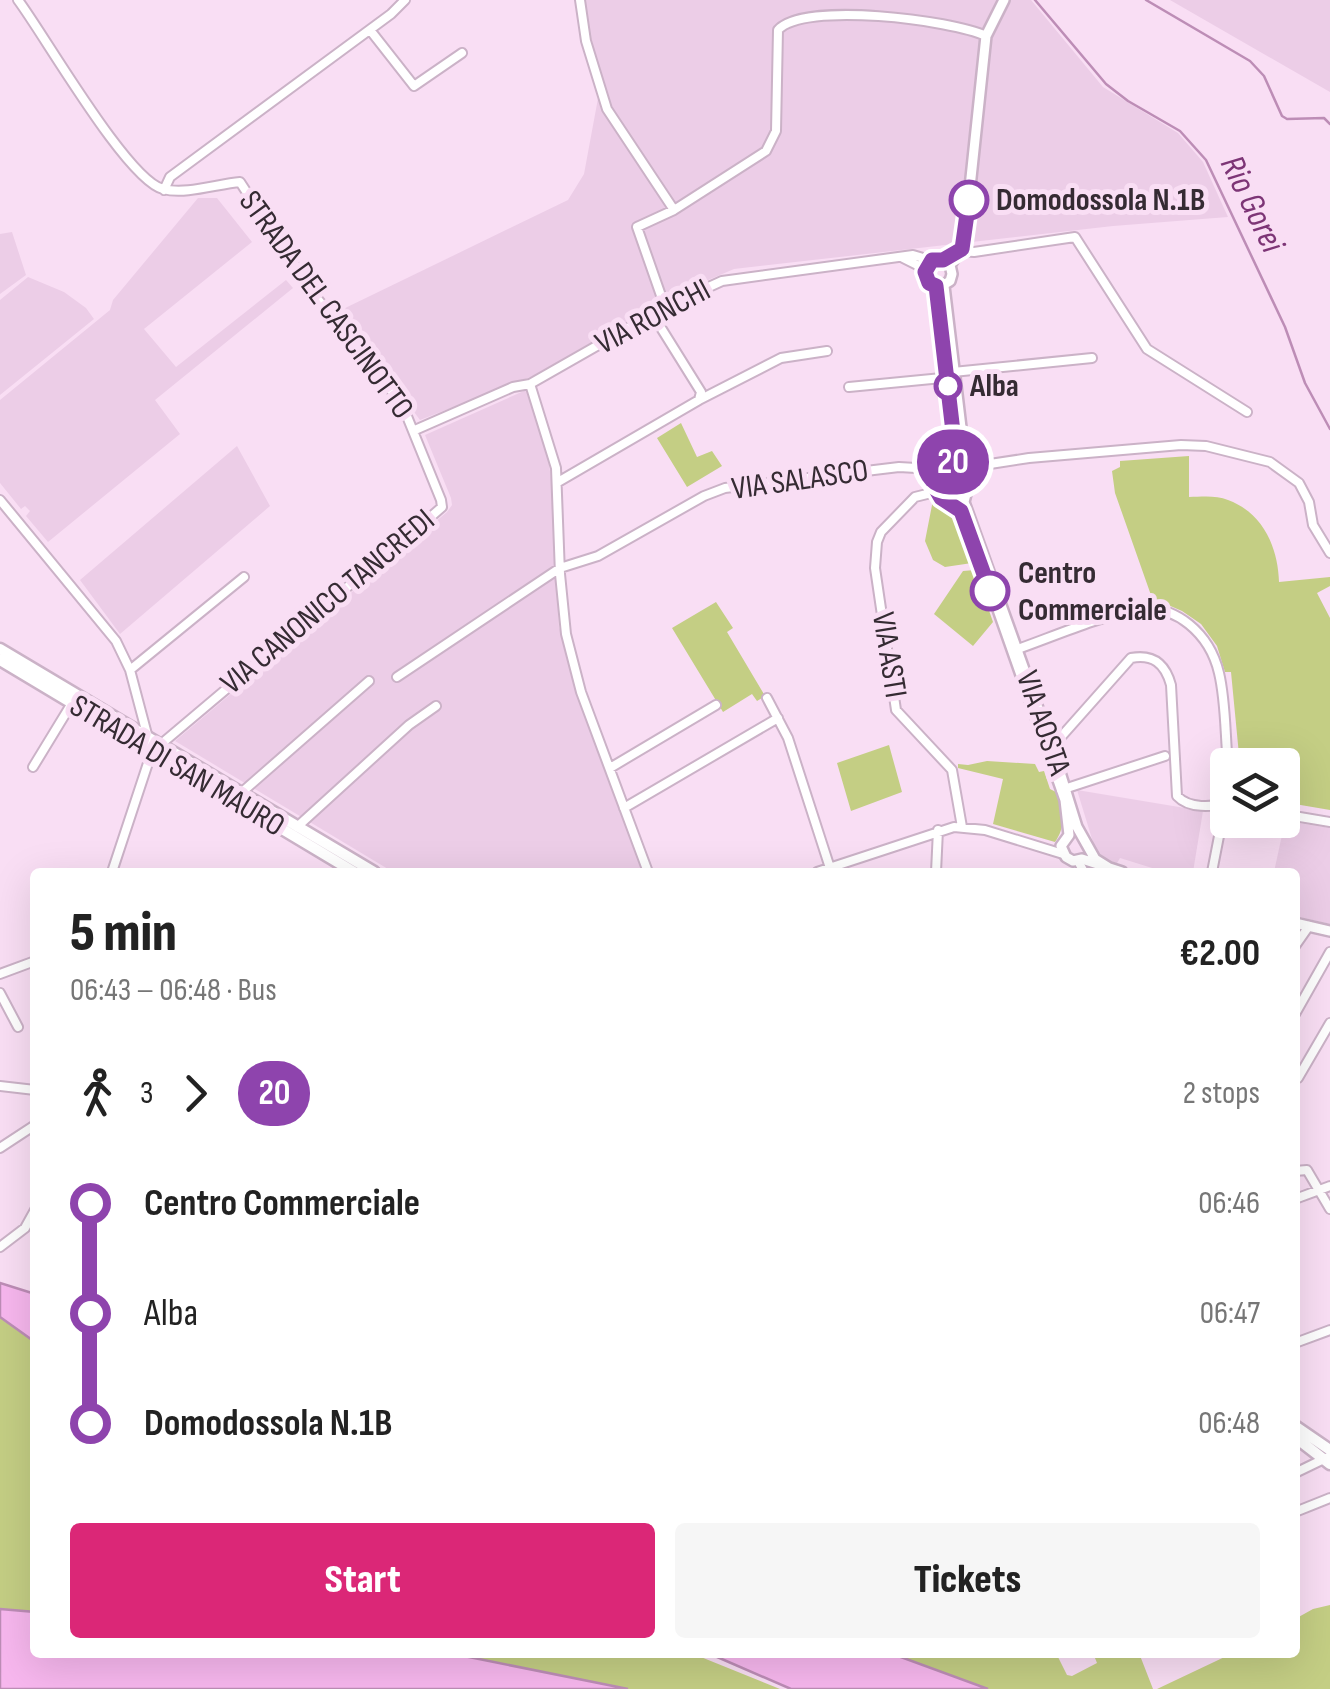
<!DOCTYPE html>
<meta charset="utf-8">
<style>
:root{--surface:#fff;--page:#f6f6f6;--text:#222;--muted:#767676;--accent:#db2777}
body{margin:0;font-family:"Sofia Sans Condensed",sans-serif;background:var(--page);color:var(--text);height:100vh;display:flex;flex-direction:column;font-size:38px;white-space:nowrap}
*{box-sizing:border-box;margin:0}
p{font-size:32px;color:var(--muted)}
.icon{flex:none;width:55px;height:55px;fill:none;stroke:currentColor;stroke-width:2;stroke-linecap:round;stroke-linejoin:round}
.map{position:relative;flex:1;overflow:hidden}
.drawer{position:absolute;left:30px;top:868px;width:1270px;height:790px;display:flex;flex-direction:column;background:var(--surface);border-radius:10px;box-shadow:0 10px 40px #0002}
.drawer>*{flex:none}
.badge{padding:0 20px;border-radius:32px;font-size:35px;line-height:65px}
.controls{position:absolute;left:1210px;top:748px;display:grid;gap:20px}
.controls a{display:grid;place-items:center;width:90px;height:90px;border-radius:10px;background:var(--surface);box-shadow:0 10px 40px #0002;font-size:50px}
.map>.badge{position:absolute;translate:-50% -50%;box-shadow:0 0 0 5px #fff}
.legs{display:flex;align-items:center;gap:15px;height:110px;padding:0 40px;font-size:32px}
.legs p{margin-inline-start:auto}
.headline{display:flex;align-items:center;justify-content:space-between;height:170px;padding:0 40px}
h1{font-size:55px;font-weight:800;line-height:75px}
.action{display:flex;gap:20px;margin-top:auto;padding:20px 40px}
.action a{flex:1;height:115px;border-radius:10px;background:var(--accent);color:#fff;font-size:40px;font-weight:800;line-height:115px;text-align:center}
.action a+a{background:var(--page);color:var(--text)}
ul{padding:0 40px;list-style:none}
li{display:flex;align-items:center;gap:35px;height:110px;font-size:38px}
li i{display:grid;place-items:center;width:15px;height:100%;margin:0 12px;background:currentColor}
li i::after{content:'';width:25px;height:25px;margin:-12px;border:8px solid;border-radius:50%;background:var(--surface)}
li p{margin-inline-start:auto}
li:first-child i{background:linear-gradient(#0000 50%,currentColor 0)}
li:last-child i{background:linear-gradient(currentColor 50%,#0000 0)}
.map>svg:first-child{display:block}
.built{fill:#eccde7}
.green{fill:#c4ce84}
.water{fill:#f7b7ee;stroke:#bd8db6;stroke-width:2.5}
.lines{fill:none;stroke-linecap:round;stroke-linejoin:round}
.stream{stroke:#bd8db6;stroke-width:2.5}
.minor-casing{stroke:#cbb2c7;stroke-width:12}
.tertiary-casing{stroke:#cbb2c7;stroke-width:14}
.secondary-casing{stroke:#cbb2c7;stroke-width:15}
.minor{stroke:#fff;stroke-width:8}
.tertiary{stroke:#fff;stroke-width:9}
.secondary{stroke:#fff;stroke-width:10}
.line-1-casing{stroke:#fff;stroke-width:22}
.line-1{stroke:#8e44ad;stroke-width:15}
.stop-1-dot{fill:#fff;stroke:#8e44ad;stroke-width:5}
.labels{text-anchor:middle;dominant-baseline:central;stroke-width:10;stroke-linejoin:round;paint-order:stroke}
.stop-label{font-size:32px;font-weight:bold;fill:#352b33;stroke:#f9def4;text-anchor:start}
.street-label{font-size:32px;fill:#352b33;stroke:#f9def4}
.water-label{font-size:35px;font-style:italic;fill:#7d3576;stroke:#f9def4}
</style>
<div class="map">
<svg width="1330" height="1689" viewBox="0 0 1330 1689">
<rect width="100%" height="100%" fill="#f9def4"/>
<path class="built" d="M577,0h454l72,87 75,46 25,29 25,55 -115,9 -379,43 -54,23 -147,84 -113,44 -81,-109 229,-111 16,-26 15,-81z
M1170,0h160v92z
M198,198h19l35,44 -108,87 32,38 110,-87 7,8 -138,112 25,34 -132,108 -22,-26 4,-5 -5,-5 -4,3 -21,-26v-83l110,-90 3,-10z
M12,232l14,43 -26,19v-60z
M28,277l36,15 22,16 8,11 -94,76v-95z
M526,390l14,36 8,30 6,46 5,125 83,245h-249l-218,-131 272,-229 5,-7 -1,-7 -26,-63z
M237,446l33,60 -150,128 -40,-54z
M1077,790l126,21 -10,61h-28l-45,-14 -4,7 -15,-7 -5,-6z
M1285,821l45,7v96l-35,-8v-44h-21z"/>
<path class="green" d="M681,423l16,34 15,-6 10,15 -35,21 -30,-49z
M1189,456v41c12,0 27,-2 39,3 35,13 50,47 51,82l51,-5v9l-13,7 13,25v192l-47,-8 -1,-37h-42l-9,-93h-6l-8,-26 -16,-22 -19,-13 -30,-13 -37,-105 -3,-22 8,-4v-6z
M933,500l21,11 13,37 1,-4 4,1v18l-27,4 -12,-7 -8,-19z
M975,570l18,52 -20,24 -39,-32 29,-43z
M716,602l17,26 -6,4 38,64 -8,5 -5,-7 -29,18 -51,-84z
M889,745l13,47 -51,19 -14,-48z
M987,761l48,3 4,8 5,-1 6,18 6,3c6,19 11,33 -1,50l-62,-18 10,-45 -45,-11v-4l10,1z
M0,1316l35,21v275l-35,-3z
M1330,1605v84h-173l76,-36 62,-1v-33l18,-10z
M449,1653h242l89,36h-152z
M890,1653h166l11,22 5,1 25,-13 -4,-10h46l14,36h-165z"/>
<path class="water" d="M0,1283l35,11v48l-35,-25z
M0,1609l35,3v40l414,1 179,36h-628z
M708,1653h182l98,36h-197z"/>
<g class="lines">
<path class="stream" d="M1035,0l71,84 22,17 52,30 26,29 79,167 20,56 25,46
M1146,0l104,61 14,15 18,40 5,3 37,-1 6,6"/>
<defs>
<path id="minor" d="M18,0c27,36 109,180 145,189 23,6 54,-5 77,-7l72,110 90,112 39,96 1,7 -8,7 -274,231
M580,0l6,41 21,68 67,101
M370,30l44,56 48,-33
M164,190l6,-13 221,-163 14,-14
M960,251l14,1 101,-15 72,112 100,63
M903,258l22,11
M665,307l-28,-80 37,-17 92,-59 10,-20 2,-101c25,-29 174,-10 208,6
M530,384l26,84 4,106 6,60 15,58 67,180
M849,387l93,-9 11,-6 139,-14
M699,400l82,-42 46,-7
M415,430l98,-43 17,-3 135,-77 57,-26 191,-26 20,6
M963,445l7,13 15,5
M966,476l24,-12 39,-6 152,-13 25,1 64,16 29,21 10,19 4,23 17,28
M558,482l141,-82 2,-8 -48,-77
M935,492l-20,5 -34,35 -4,10 -2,26 21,142 56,60 10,57
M0,500l116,141 14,29 18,68
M1018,649c34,-12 83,-33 117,-39 41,-8 75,25 84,63 7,29 6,62 9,92
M130,670l114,-93
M397,677l163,-109 38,-12 106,-60 21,-8 174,-21 17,1 19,10
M767,698l21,40 42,130
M1052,747l79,-89c22,-4 34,5 40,27l6,111c12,13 35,11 51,7
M33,767l39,-64
M610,768l106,-63
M1061,790l104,-34
M241,793l128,-112
M624,808l154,-90
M1282,814l48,8
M297,827l112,-102 27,-19
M1078,861l6,11
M112,872l40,-121
M817,872l137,-45 31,3 78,24
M936,872l2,-42
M1212,872l8,-41
M1295,946l14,-20
M0,974l35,-13
M0,993l18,34
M1295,1014l35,-62
M1298,1078l32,-55
M0,1086l35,4
M0,1148l35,-23
M1295,1171l12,-1 23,39
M1295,1199l35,-13
M0,1247l25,-19 10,-18
M1295,1343l35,-13
M1295,1473l35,-17
M1295,1512l35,-14"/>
<path id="tertiary" d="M955,255l-26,8 -4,10 4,10 11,4 10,-6 2,-7 -2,-9 14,-21 22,-208 18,-36
M936,286l19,155 -2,20
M944,286l19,158 -4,25
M1069,835l-4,-35 -95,-270 -13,-24 -16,-8 -6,-8 1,-14 8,-7 10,-1 12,8 2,10 -4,16 90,251 23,74 18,32 16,10
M1069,835l-8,11 5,11 7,4 9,-2 40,13
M1295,923l35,8"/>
<path id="secondary" d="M0,649l374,223
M0,660l354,212
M1295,1426l35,24
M1295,1437l35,27"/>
</defs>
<use href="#minor" class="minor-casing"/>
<use href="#tertiary" class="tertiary-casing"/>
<use href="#secondary" class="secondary-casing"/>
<use href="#minor" class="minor"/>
<use href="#tertiary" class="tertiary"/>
<use href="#secondary" class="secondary"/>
</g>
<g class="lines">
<defs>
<path id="line-1" d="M969,200l-7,49 -19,11h-11l-7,12 4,11 7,3 19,163 -5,19 -11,4 -5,14 7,12 20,13 29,80"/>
</defs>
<use href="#line-1" class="line-1-casing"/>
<use href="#line-1" class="line-1"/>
</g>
<g class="stop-1-dot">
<circle cx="969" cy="200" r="18"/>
<circle cx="948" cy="386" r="12"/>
<circle cx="990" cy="591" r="18"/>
</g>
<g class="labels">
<g class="stop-label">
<text x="996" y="200">Domodossola N.1B</text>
<text x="970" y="386">Alba</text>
<text x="1018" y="573">Centro<tspan x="1018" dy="37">Commerciale</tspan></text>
</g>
<g class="street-label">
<text transform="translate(326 305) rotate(54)">STRADA DEL CASCINOTTO</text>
<text transform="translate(653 317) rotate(-28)">VIA RONCHI</text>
<text transform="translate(800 480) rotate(-8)">VIA SALASCO</text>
<text transform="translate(328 602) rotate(-40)">VIA CANONICO TANCREDI</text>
<text transform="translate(889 655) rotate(81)">VIA ASTI</text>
<text transform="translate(1043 723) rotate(71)">VIA AOSTA</text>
<text transform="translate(177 766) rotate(31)">STRADA DI SAN MAURO</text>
</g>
<g class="water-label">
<text transform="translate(1252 204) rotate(64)">Rio Gorei</text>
</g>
</g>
</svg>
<div class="controls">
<a><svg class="icon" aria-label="layers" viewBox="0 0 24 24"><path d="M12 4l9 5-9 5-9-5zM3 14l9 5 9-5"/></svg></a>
</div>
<b class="badge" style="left:953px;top:462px;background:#8e44ad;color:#fff">20</b>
<section class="drawer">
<div class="headline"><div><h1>5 min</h1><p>06:43 – 06:48 · Bus</p></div><b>€2.00</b></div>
<div class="legs"><svg class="icon" aria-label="walk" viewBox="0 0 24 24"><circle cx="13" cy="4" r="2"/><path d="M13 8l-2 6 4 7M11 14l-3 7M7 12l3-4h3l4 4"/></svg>3<svg class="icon" aria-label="forward" viewBox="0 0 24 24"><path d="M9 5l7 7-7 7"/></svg><b class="badge" style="background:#8e44ad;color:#fff">20</b><p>2 stops</p></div>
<ul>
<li><i style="color:#8e44ad"></i><b>Centro Commerciale</b><p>06:46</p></li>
<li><i style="color:#8e44ad"></i><span>Alba</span><p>06:47</p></li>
<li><i style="color:#8e44ad"></i><b>Domodossola N.1B</b><p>06:48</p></li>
</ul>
<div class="action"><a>Start</a><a>Tickets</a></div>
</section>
</div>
